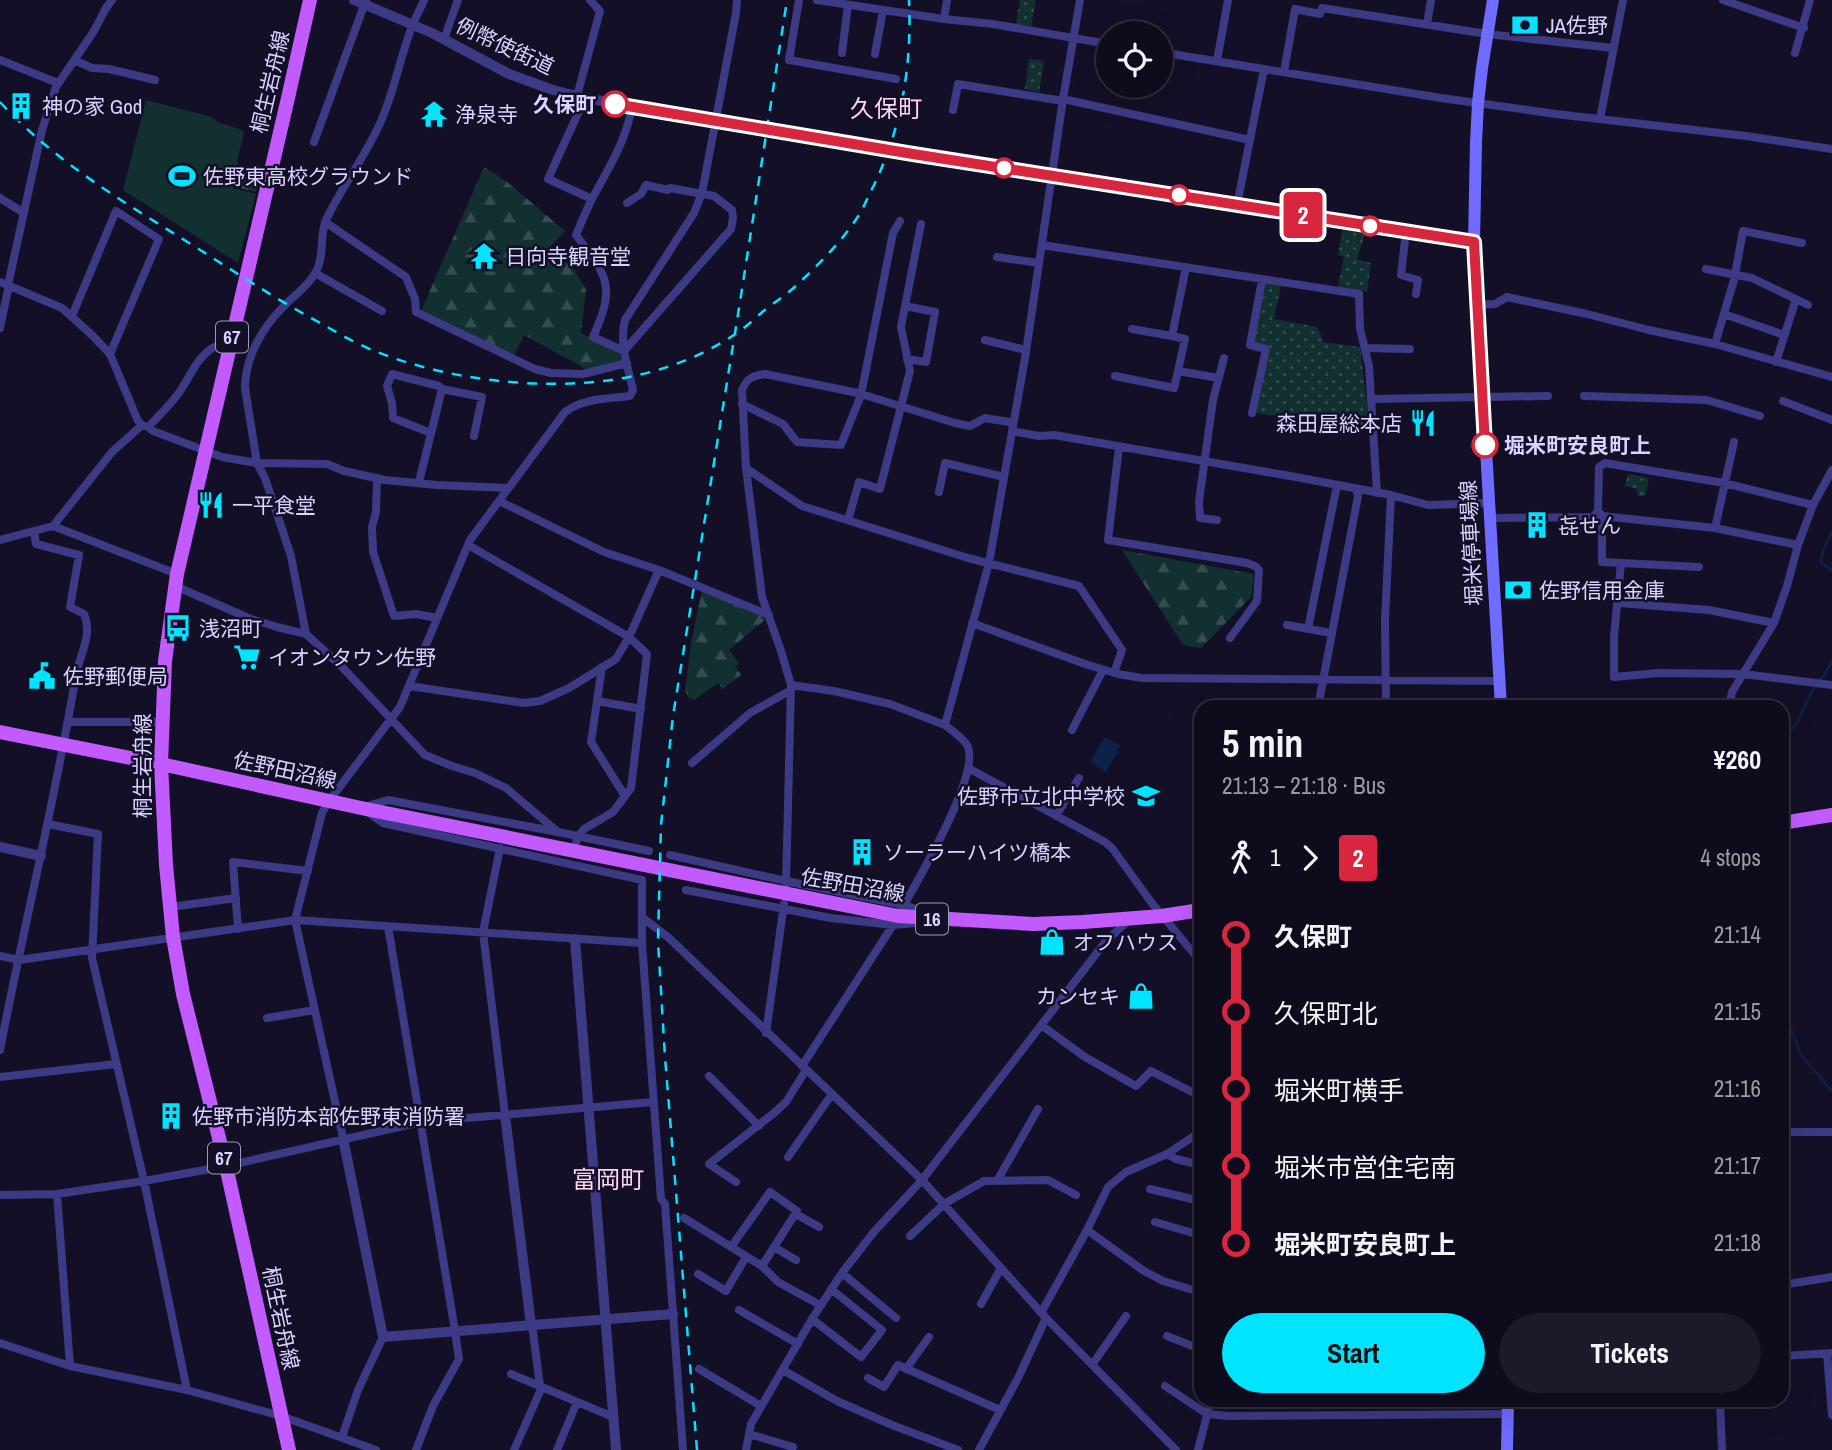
<!DOCTYPE html>
<meta charset="utf-8">
<style>
:root{--surface:#0e0b1c;--page:#1c1929;--text:#f1f3f6;--muted:#9b9ba3;--line:#2e2b3b;--accent:#00e5ff}
body{margin:0;font-family:"Archivo Narrow","Noto Sans JP",sans-serif;background:var(--page);color:var(--text);height:100vh;display:flex;flex-direction:column;font-size:26px;white-space:nowrap}
*{box-sizing:border-box;margin:0}
p{font-size:23px;color:var(--muted)}
.icon{flex:none;width:38px;height:38px;fill:none;stroke:currentColor;stroke-width:2;stroke-linecap:round;stroke-linejoin:round}
.map{position:relative;flex:1;overflow:hidden}
.details{position:absolute;left:1194px;top:700px;width:595px;height:707px;display:flex;flex-direction:column;background:var(--surface);border-radius:21px;box-shadow:0 7px 28px #0002,0 0 0 2px var(--line)}
.details>*{flex:none}
.badge{padding:0 14px;border-radius:5px;font-size:24px;line-height:46px}
.fabs{position:absolute;left:1096px;top:21px;display:grid;gap:14px}
.fabs a{display:grid;place-items:center;width:77px;height:77px;border-radius:50%;background:var(--surface);box-shadow:0 7px 28px #0002,0 0 0 2px var(--line);font-size:35px}
.map>.badge{position:absolute;translate:-50% -50%;box-shadow:0 0 0 4px #fff}
.legs{display:flex;align-items:center;gap:10px;height:77px;padding:0 28px;font-size:23px}
.legs p{margin-inline-start:auto}
.head{display:flex;align-items:center;justify-content:space-between;height:119px;padding:0 28px}
h1{font-size:38px;font-weight:700;line-height:52px}
.action{display:flex;gap:14px;margin-top:auto;padding:14px 28px}
.action a{flex:1;height:80px;border-radius:42px;background:var(--accent);color:#111;font-size:28px;font-weight:700;line-height:80px;text-align:center}
.action a+a{background:var(--page);color:var(--text)}
ul{padding:0 28px;list-style:none}
li{display:flex;align-items:center;gap:24px;height:77px;font-size:26px}
li i{display:grid;place-items:center;width:10px;height:100%;margin:0 9px;background:currentColor}
li i::after{content:'';width:18px;height:18px;margin:-9px;border:5px solid;border-radius:50%;background:var(--surface)}
li p{margin-inline-start:auto}
li:first-child i{background:linear-gradient(#0000 50%,currentColor 0)}
li:last-child i{background:linear-gradient(currentColor 50%,#0000 0)}
.map>svg:first-child{display:block}
.grass{fill:url(#grass-dots)}
.forest{fill:url(#forest-firs)}
.cemetery{fill:url(#cemetery-stones)}
.garden{fill:#12302f}
.water{fill:#0c2248}
.lines{fill:none;stroke-linecap:round;stroke-linejoin:round}
.stream{stroke:#0c2248;stroke-width:2.5}
.minor{stroke:#3d3a85;stroke-width:8}
.tertiary{stroke:#3d3a85;stroke-width:10}
.secondary{stroke:#6f6bff;stroke-width:12}
.primary{stroke:#c25bff;stroke-width:14}
.rail{stroke:#00e5ff;stroke-width:2.5;stroke-dasharray:10 9;stroke-linecap:butt}
.line-1-casing{stroke:#fff;stroke-width:16}
.line-1{stroke:#d7263d;stroke-width:10}
.stop-1-dot{fill:#fff;stroke:#d7263d;stroke-width:3.5}
.labels{text-anchor:middle;dominant-baseline:central;stroke-width:5;stroke-linejoin:round;paint-order:stroke}
.shield{fill:#130f26;stroke:#9e99be;stroke-width:2}
.shield-label{font-size:19px;font-weight:bold;fill:#d9d4ff}
.poi-label{font-size:21px;fill:#d9d4ff;stroke:#130f26;text-anchor:start}
.street-label{font-size:21px;fill:#d9d4ff;stroke:#130f26}
.stop-label{font-size:21px;font-weight:bold;fill:#d9d4ff;stroke:#130f26;text-anchor:end}
.quarter-label{font-size:24px;fill:#ffd6f0;stroke:#130f26}
</style>
<div class="map">
<svg width="1832" height="1450" viewBox="0 0 1832 1450">
<defs>
<pattern id="grass-dots" width="8" height="8" patternUnits="userSpaceOnUse" patternTransform="scale(1.75)"><rect width="8" height="8" fill="#12302f"/><path d="M2 2h.1M6 6h.1" fill="none" stroke="#344d4e" stroke-width="1.8" stroke-linecap="round"/></pattern>
<pattern id="forest-firs" width="22" height="20" patternUnits="userSpaceOnUse" patternTransform="scale(1.75)"><rect width="22" height="20" fill="#12302f"/><path d="M5 1l3.5 6h-7zM16 11l3.5 6h-7z" fill="#344d4e"/></pattern>
<pattern id="cemetery-stones" width="16" height="16" patternUnits="userSpaceOnUse" patternTransform="scale(1.75)"><rect width="16" height="16" fill="#12302f"/><path d="M2 7V4a2 2 0 0 1 4 0v3zM10 15v-3a2 2 0 0 1 4 0v3z" fill="#344d4e"/></pattern>
</defs>
<rect width="100%" height="100%" fill="#130f26"/>
<path class="grass" d="M1020,0h16l-5,27 -15,-3z
M1029,59l15,2 -5,31 -14,-3z
M1343,227l23,4 -9,28 14,4 -4,29 -29,-4 6,-31 -6,-2z
M1264,282l17,4 -7,33 44,8 5,15 37,5 10,81 -115,-15 13,-66 -15,-4z
M1628,474l21,4 -4,18h-8v-7l-12,-3z"/>
<path class="forest" d="M484,167l23,15 58,49 -15,16 24,22 12,21 -5,43 39,20 1,9 -33,8 -64,-35 -10,21 -93,-45z
M1122,550l132,24 -3,23 -50,51 -18,-3z
M702,590l60,25 3,5 -36,30 10,14 -4,2 6,9 -18,14 -5,-6 -24,17 -6,-3 -3,-7 7,-52z"/>
<path class="cemetery" d="M246,167l16,4 -6,21 -16,-4z"/>
<path class="garden" d="M146,100l66,17 6,5 24,8 2,4 -7,27 2,3 -6,24 23,6 -18,69 -115,-73z"/>
<path class="water" d="M1105,737l16,9 -15,26 -16,-10z"/>
<g class="lines">
<path class="stream" d="M1832,532c-5,10 -11,20 -11,31l11,7
M1782,745l4,-9 13,-16 6,-16 14,-25 3,-1 10,-16
M1782,1005l19,50 31,36"/>
<path class="minor" d="M799,0l-10,60 107,19
M817,0l127,19 49,5 115,20
M1723,0l81,28
M944,19l3,-19
M1427,24l4,-24
M444,39l14,-39
M1160,52l281,46 115,16 190,22 86,13
M842,53l6,-48
M1795,53l15,-53
M875,54l8,-44
M0,60l58,23
M74,60l18,8 17,1 46,11
M1217,61l11,-61
M1284,72l11,-63 25,5 2,-6 165,26 126,14
M577,96l23,-85 -10,-11
M585,98l-37,81 44,20
M953,110l5,-26 99,16 6,-1 187,41
M1600,119l23,-119
M314,142l52,-142
M0,198l24,15
M627,203l14,-9 5,-9 22,5 2,-2 44,8 18,14 1,8 -2,11 -107,122 -31,-14c23,-51 15,-60 -17,-102 5,-12 10,-24 16,-36 17,-32 33,-55 40,-92
M1237,205l27,-136
M325,222l81,55 9,22 1,13 119,57 16,4 32,1 44,-11
M1406,231l-5,44 17,5 -2,14
M1042,245l317,49 1,35 9,37 8,127
M997,257l42,6
M1186,267l-14,69 13,3 -7,32 41,7
M1706,269l46,9 56,27
M315,273l67,38
M0,282l62,26 31,28 17,18 28,67 4,4
M8,285l34,-155 14,-43 38,-56 12,-23 6,-8
M1476,305l19,-1 12,-7 80,17 62,16 66,14 117,33
M905,306l30,6 -9,50 -19,-3
M1724,314l60,21
M72,316l44,-105 43,28 -49,115
M0,328l9,-43
M1132,329l40,7
M985,340l41,10
M1715,344l19,-64 9,-49 59,12
M1365,348l45,1
M1776,362l20,-63
M1115,376l59,12 4,-17
M442,389l40,8 -8,39
M1584,396l123,4 53,16
M1371,399l177,-3
M1783,401l49,19
M742,404l41,20 14,18 44,3 20,-50 32,-162 7,-12
M1252,413l14,-64 -16,-4 12,-65
M148,427c9,-9 18,-18 26,-28 15,-17 20,-40 40,-52
M1012,431l27,5 15,-1 242,42 95,18 37,10 60,-2
M1119,447l-11,93 139,23 8,3 4,4 -2,31 -27,37
M746,468l56,38 166,52 111,28 43,64 -8,23
M377,479l-1,33 -4,15 1,25 21,64 22,-2 21,4
M419,482l23,-93 -3,-3 -47,-12 -5,12 5,17 1,15 38,15
M939,492l6,-29 59,14
M499,501l105,51 55,18 110,45
M1598,511l1,-44 6,-4 119,20 89,22
M1598,511l4,5 113,12 83,17
M1602,516v46l97,5
M1489,518l104,-1 5,-6
M848,520l11,-38 21,7 30,-118 -9,-44 20,-103
M1217,520l-17,-2 -1,-17 14,-101 11,-42
M53,526l124,48
M1715,528l19,-86
M0,540l53,-14 59,-74 30,-27 6,2 5,4 69,26 35,6 70,1 17,7 41,9 52,5 71,3
M468,545l161,92 18,17 -16,134 -18,24 -29,17 -6,8 -2,6
M175,586l76,33 26,8 29,7 36,33 83,88 27,11 23,7 31,15 52,44
M1617,605l4,-42
M972,623l113,41 33,10 24,4 357,3
M1774,623l-65,-13 -90,-7 -2,2 -3,32v40l44,-4 85,1 89,11
M1287,625l44,8
M1308,629l29,-144
M306,634l-15,-78 -26,-78 -8,-15 -12,-75c0,-30 17,-60 38,-81 12,-13 23,-18 33,-35 9,-17 3,-36 10,-52 16,-34 40,-64 55,-99 14,-31 19,-65 32,-97 3,-8 8,-16 11,-24
M602,667l-11,75 34,54
M791,685l43,6 56,13 55,21
M409,686l115,17 16,-2 29,-13 47,-29 13,-22 30,-67
M597,701l44,8
M1318,707l40,-211 -2,-7
M1386,707l-1,-87 6,-125
M1729,707l3,-15 42,-69 13,-37 11,-41 15,-40 19,-35
M68,722h94
M1072,730l31,-60
M692,763l58,-50 41,-23
M968,768l137,74 7,6 39,54 49,59
M367,806l21,-6 170,32 91,19
M369,813l14,10 259,57v63l19,256 4,5 18,246
M1056,816l23,-38
M48,824l50,10 -6,124 52,223 43,209
M500,848l-17,84 22,183
M670,855l116,26 118,24 23,8
M786,885l5,-200 -10,-34 -19,-54 -16,-129 -4,-78c5,-12 10,-14 23,-16l93,19 97,30 15,3 15,-8 24,4 4,3
M686,890l145,28 62,7 23,-2
M171,907l65,-9
M643,918l26,20 253,242 124,138 130,132
M388,926l67,405 4,28 -26,47 -17,44
M238,929l-5,-67 75,9
M0,956l19,4 276,-40 347,23
M267,1018l48,-8
M1041,1025l44,32 51,29 15,-15 49,25
M766,1033l18,-129
M0,1050c24,-125 55,-249 76,-375 4,-21 17,-40 8,-61l-14,-7 9,-52 -43,-11 -2,-13
M802,1066l91,-141c17,-32 87,-146 75,-178 -3,-8 -16,-16 -23,-22l44,-162 37,-211 37,-253 17,-99
M709,1076l50,50
M0,1077l116,-13
M1782,1132h50
M343,1138l-48,-218 27,-107 7,-12 71,-94 70,-167 95,-128c18,-14 43,-13 65,-16l3,-6c-5,-23 -14,-46 -8,-70l69,-107 8,-20 34,-180 1,-13
M1167,1154l9,5 24,6
M788,1157l44,-63
M997,1181l41,-72
M736,1182l-27,-18 65,-51 12,-11 20,-32
M1150,1189l50,12
M57,1194l13,172
M0,1195l57,-1 87,-13 82,-15 195,-44 232,-20
M796,1214l23,13
M684,1218l78,48 16,16 42,23
M1155,1222l45,13
M1087,1230l57,41 19,10 37,11
M910,1236l34,-32 40,-23 64,-1 28,15
M731,1247l39,-55 27,19 -35,55
M774,1247l22,13
M842,1273l54,45
M698,1274l28,17 20,-34
M1782,1285l50,-8
M981,1304l20,-36
M739,1310l59,34
M1041,1313l46,-83 21,-43 18,-15 41,-18 33,-22
M812,1319l49,38 21,-27 -51,-41
M531,1325l2,7 7,54
M1167,1336l33,13
M0,1343l70,23 117,24 94,26 95,34
M1827,1354l5,61
M1782,1356l50,-3
M1092,1365l34,-49
M699,1369l62,37
M906,1369l23,-32
M783,1370l54,31 55,24 66,25
M511,1374l102,43
M868,1378l16,9 14,-22 102,45
M1165,1386l42,28 21,2 280,-2
M1720,1400l2,50
M749,1434l44,13
M342,1437l16,-47 25,-53
M514,1450l28,-63
M557,1450l20,-48
M746,1450l5,-26 61,-105 30,-46 31,-40 49,-53 184,-239 23,-21
M979,1450l39,-72 28,-60
M1198,1450l13,-50"/>
<path class="tertiary" d="M354,0l78,33 77,41 44,16 32,8 328,56 561,88
M0,847l41,9
M575,939l41,511
M505,1115l26,210
M343,1138l40,199 290,-23"/>
<path class="secondary" d="M1493,0l-11,68 -4,35 -2,40 -2,99 27,465
M1507,1450l1,-50"/>
<path class="primary" d="M0,732l161,32 200,44 537,108 135,8 50,-2 79,-6 38,-6
M1782,823l50,-8
M289,1450l-63,-284 -43,-172 -10,-57 -7,-72 -5,-101 4,-103 12,-87 111,-476 22,-98"/>
<path class="rail" d="M0,102c56,61 127,102 197,146 41,26 82,53 125,76 16,9 33,19 50,26 83,34 202,46 289,19 26,-8 55,-21 77,-37 10,-6 19,-16 28,-23 12,-9 24,-17 34,-27 21,-20 41,-40 57,-64 7,-10 11,-22 17,-33 28,-58 38,-121 35,-185
M697,1450l-32,-393 -7,-116 3,-116 12,-109 67,-414 47,-302"/>
</g>
<g class="lines">
<defs>
<path id="line-1" d="M615,104l298,50 561,88 11,203"/>
</defs>
<use href="#line-1" class="line-1-casing"/>
<use href="#line-1" class="line-1"/>
</g>
<defs>
<symbol id="bank-bare" viewBox="-9 -9 18 18"><path d="M-6-4H6V4H-6ZM0-2.3a2.3 2.3 0 1 0 0 4.6a2.3 2.3 0 1 0 0-4.6Z" fill="#00e5ff" stroke="#130f26" stroke-width="2.5" paint-order="stroke"/></symbol>
<symbol id="building-bare" viewBox="-9 -9 18 18"><path d="M-4-6H4V6H1V3H-1V6H-4ZM-2.5-4.3h1.7v1.8h-1.7ZM.8-4.3h1.7v1.8H.8ZM-2.5-1h1.7V.8h-1.7ZM.8-1h1.7V.8H.8Z" fill="#00e5ff" stroke="#130f26" stroke-width="2.5" paint-order="stroke"/></symbol>
<symbol id="temple-bare" viewBox="-9 -9 18 18"><path d="M0-6L5-2H3V0L6.5 2.5H4V6H1.5V3h-3V6H-4V2.5H-6.5L-3 0V-2H-5Z" fill="#00e5ff" stroke="#130f26" stroke-width="2.5" paint-order="stroke"/></symbol>
<symbol id="stadium-bare" viewBox="-9 -9 18 18"><path d="M0-5a6.5 5 0 1 0 0 10a6.5 5 0 1 0 0-10ZM-3.5-1.8h7v3.6h-7Z" fill="#00e5ff" stroke="#130f26" stroke-width="2.5" paint-order="stroke"/></symbol>
<symbol id="restaurant-bare" viewBox="-9 -9 18 18"><path d="M-5-6h1v4h1v-4h1v4h1v-4h1v5L-1.5 .5V6h-2V.5L-5-1ZM5-6V6H3V1.5H1.5Q1.5-4 5-6Z" fill="#00e5ff" stroke="#130f26" stroke-width="2.5" paint-order="stroke"/></symbol>
<symbol id="bus-bare" viewBox="-9 -9 18 18"><path d="M-5-6H5V4H4V6H2V4H-2V6H-4V4H-5ZM-3.5-4V0h7V-4ZM-3.5 1.2v1.5H-2V1.2ZM2 1.2v1.5H3.5V1.2Z" fill="#00e5ff" stroke="#130f26" stroke-width="2.5" paint-order="stroke"/></symbol>
<symbol id="supermarket-bare" viewBox="-9 -9 18 18"><path d="M-6-5.5h2.5l.6 2H6L4.5 2H-2.5L-4.4-4H-6ZM-1.5 3.2a1.3 1.3 0 1 0 .1 0ZM3 3.2a1.3 1.3 0 1 0 .1 0Z" fill="#00e5ff" stroke="#130f26" stroke-width="2.5" paint-order="stroke"/></symbol>
<symbol id="civic-bare" viewBox="-9 -9 18 18"><path d="M-.6-6.5H3V-4.5H.6V-3L4-1V1h2V6H-6V1h2V-1L-.6-3ZM-1.2 2.5V6h2.4V2.5Z" fill="#00e5ff" stroke="#130f26" stroke-width="2.5" paint-order="stroke"/></symbol>
<symbol id="school-bare" viewBox="-9 -9 18 18"><path d="M0-5L7-2L0 1L-7-2ZM-4 1L0 2.5L4 1V4Q0 6-4 4Z" fill="#00e5ff" stroke="#130f26" stroke-width="2.5" paint-order="stroke"/></symbol>
<symbol id="shop-bare" viewBox="-9 -9 18 18"><path d="M-5-2.5h2.3a2.7 3.5 0 0 1 5.4 0H5L5.5 6h-11ZM-1.5-2.5h3a1.5 2.3 0 0 0-3 0Z" fill="#00e5ff" stroke="#130f26" stroke-width="2.5" paint-order="stroke"/></symbol>
</defs>
<g fill-rule="evenodd">
<use href="#bank-bare" x="1506" y="6" width="38" height="38"/>
<use href="#building-bare" x="2" y="87" width="38" height="38"/>
<use href="#temple-bare" x="415" y="95" width="38" height="38"/>
<use href="#stadium-bare" x="163" y="157" width="38" height="38"/>
<use href="#temple-bare" x="465" y="237" width="38" height="38"/>
<use href="#restaurant-bare" x="1404" y="404" width="38" height="38"/>
<use href="#restaurant-bare" x="192" y="486" width="38" height="38"/>
<use href="#building-bare" x="1518" y="506" width="38" height="38"/>
<use href="#bank-bare" x="1499" y="571" width="38" height="38"/>
<use href="#bus-bare" x="159" y="609" width="38" height="38"/>
<use href="#supermarket-bare" x="228" y="638" width="38" height="38"/>
<use href="#civic-bare" x="23" y="657" width="38" height="38"/>
<use href="#school-bare" x="1127" y="777" width="38" height="38"/>
<use href="#building-bare" x="843" y="833" width="38" height="38"/>
<use href="#shop-bare" x="1033" y="923" width="38" height="38"/>
<use href="#shop-bare" x="1122" y="977" width="38" height="38"/>
<use href="#building-bare" x="152" y="1097" width="38" height="38"/>
</g>
<g class="stop-1-dot">
<circle cx="615" cy="104" r="12"/>
<circle cx="1004" cy="168" r="9"/>
<circle cx="1179" cy="195" r="9"/>
<circle cx="1370" cy="226" r="9"/>
<circle cx="1485" cy="445" r="12"/>
</g>
<g class="labels">
<g class="shield">
<rect x="216" y="321.5" width="32" height="31" rx="5"/>
<rect x="916" y="903.5" width="32" height="31" rx="5"/>
<rect x="208" y="1142.5" width="32" height="31" rx="5"/>
</g>
<g class="shield-label">
<text x="232" y="337">67</text>
<text x="932" y="919">16</text>
<text x="224" y="1158">67</text>
</g>
<g class="poi-label">
<text x="1546" y="25">JA佐野</text>
<text x="42" y="106">神の家 God</text>
<text x="455" y="114">浄泉寺</text>
<text x="203" y="176">佐野東高校グラウンド</text>
<text x="505" y="256">日向寺観音堂</text>
<text x="1402" y="423" text-anchor="end">森田屋総本店</text>
<text x="232" y="505">一平食堂</text>
<text x="1558" y="525">㐂せん</text>
<text x="1539" y="590">佐野信用金庫</text>
<text x="199" y="628">浅沼町</text>
<text x="268" y="657">イオンタウン佐野</text>
<text x="63" y="676">佐野郵便局</text>
<text x="1125" y="796" text-anchor="end">佐野市立北中学校</text>
<text x="883" y="852">ソーラーハイツ橋本</text>
<text x="1073" y="942">オフハウス</text>
<text x="1120" y="996" text-anchor="end">カンセキ</text>
<text x="192" y="1116">佐野市消防本部佐野東消防署</text>
</g>
<g class="street-label">
<text transform="translate(505 46) rotate(25)">例幣使街道</text>
<text transform="translate(270 82) rotate(-77)">桐生岩舟線</text>
<text transform="translate(1471 543) rotate(-93)">堀米停車場線</text>
<text transform="translate(142 766) rotate(-90)">桐生岩舟線</text>
<text transform="translate(285 770) rotate(12)">佐野田沼線</text>
<text transform="translate(853 885) rotate(10)">佐野田沼線</text>
<text transform="translate(281 1318) rotate(78)">桐生岩舟線</text>
</g>
<g class="stop-label">
<text x="596" y="104">久保町</text>
<text x="1504" y="445" text-anchor="start">堀米町安良町上</text>
</g>
<g class="quarter-label">
<text x="886" y="108">久保町</text>
<text x="608" y="1179">富岡町</text>
</g>
</g>
</svg>
<div class="fabs">
<a><svg class="icon" aria-label="locate" viewBox="0 0 24 24"><circle cx="12" cy="12" r="6"/><path d="M12 2v4M12 18v4M2 12h4M18 12h4"/></svg></a>
</div>
<b class="badge" style="left:1303px;top:215px;background:#d7263d;color:#fff">2</b>
<section class="details">
<div class="head"><div><h1>5 min</h1><p>21:13 – 21:18 · Bus</p></div><b>¥260</b></div>
<div class="legs"><svg class="icon" aria-label="walk" viewBox="0 0 24 24"><circle cx="13" cy="4" r="2"/><path d="M13 8l-2 6 4 7M11 14l-3 7M7 12l3-4h3l4 4"/></svg>1<svg class="icon" aria-label="forward" viewBox="0 0 24 24"><path d="M9 5l7 7-7 7"/></svg><b class="badge" style="background:#d7263d;color:#fff">2</b><p>4 stops</p></div>
<ul>
<li><i style="color:#d7263d"></i><b>久保町</b><p>21:14</p></li>
<li><i style="color:#d7263d"></i><span>久保町北</span><p>21:15</p></li>
<li><i style="color:#d7263d"></i><span>堀米町横手</span><p>21:16</p></li>
<li><i style="color:#d7263d"></i><span>堀米市営住宅南</span><p>21:17</p></li>
<li><i style="color:#d7263d"></i><b>堀米町安良町上</b><p>21:18</p></li>
</ul>
<div class="action"><a>Start</a><a>Tickets</a></div>
</section>
</div>
